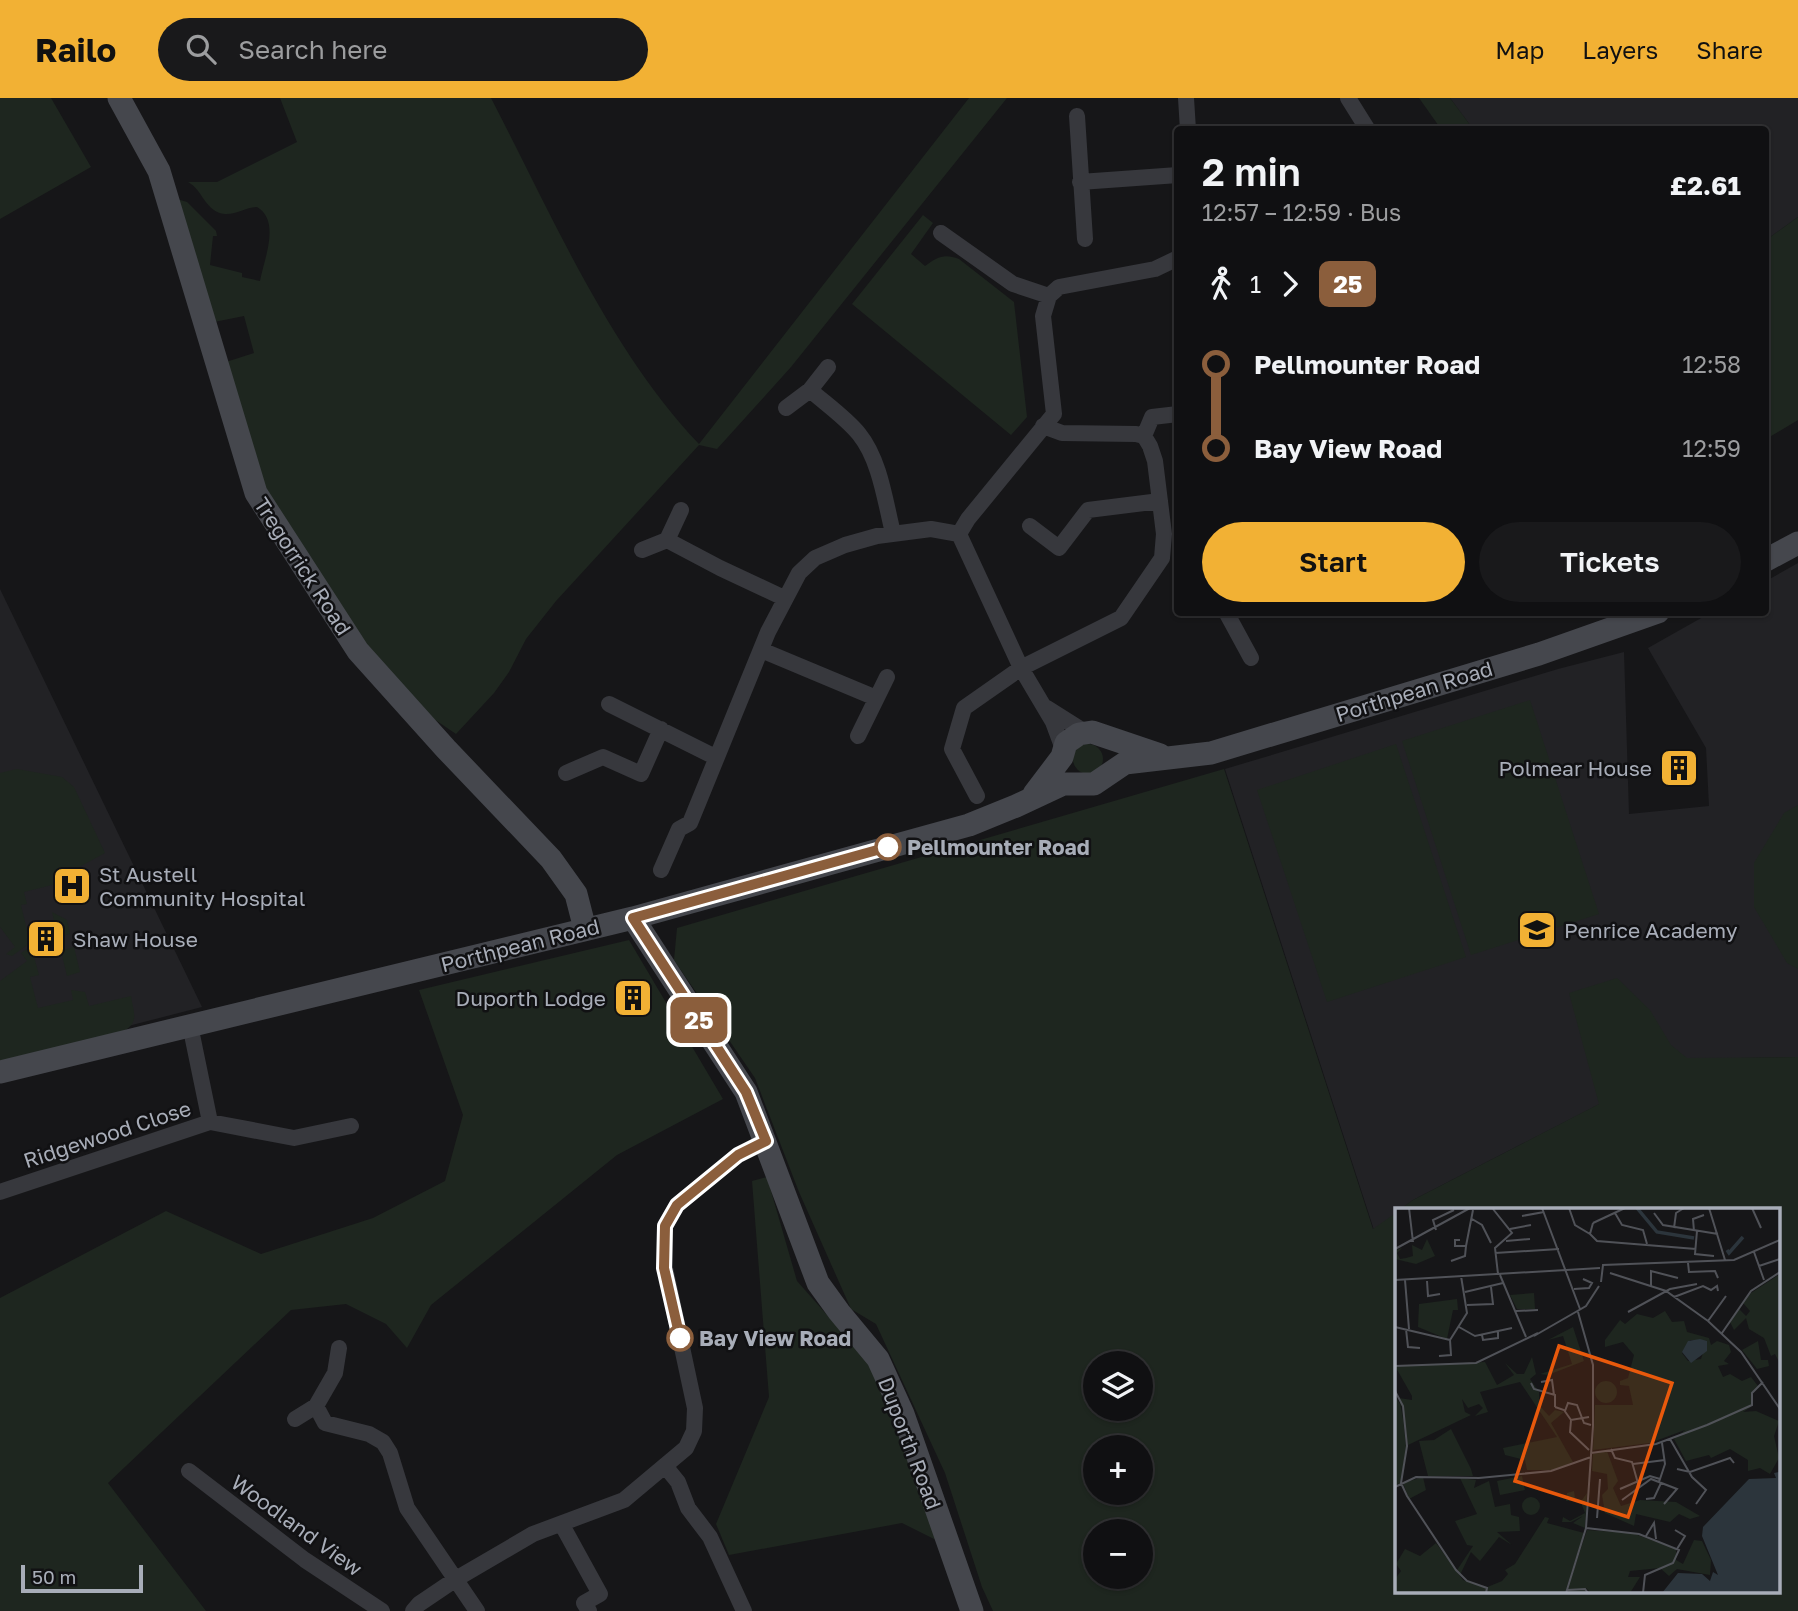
<!DOCTYPE html>
<meta charset="utf-8">
<style>
:root{--surface:#101012;--page:#19191b;--text:#f1f3f6;--muted:#9c9d9f;--line:#303032;--accent:#f2b134}
body{margin:0;font-family:"Golos Text",sans-serif;background:var(--page);color:var(--text);height:100vh;display:flex;flex-direction:column;font-size:26px;white-space:nowrap}
*{box-sizing:border-box;margin:0}
p{font-size:23px;color:var(--muted)}
.icon{flex:none;width:38px;height:38px;fill:none;stroke:currentColor;stroke-width:2;stroke-linecap:round;stroke-linejoin:round}
.map{position:relative;flex:1;overflow:hidden}
.panel{position:absolute;left:1174px;top:28px;width:595px;height:490px;display:flex;flex-direction:column;background:var(--surface);border-radius:7px;box-shadow:0 2px 5px #0004,0 0 0 2px var(--line)}
.panel>*{flex:none}
.badge{padding:0 14px;border-radius:10px;font-size:24px;line-height:46px}
.tools{position:absolute;left:1083px;top:1253px;display:grid;gap:14px}
.tools a{display:grid;place-items:center;width:70px;height:70px;border-radius:50%;background:var(--surface);box-shadow:0 2px 5px #0004,0 0 0 2px var(--line);font-size:35px}
.scale{position:absolute;left:21px;bottom:18px;width:122px;box-sizing:border-box;padding-left:7px;border:4px solid #a8adb8;border-top:0;font-size:19px;line-height:24px;white-space:nowrap;color:#a8adb8;-webkit-text-stroke:5px #111113;paint-order:stroke}
.map>.badge{position:absolute;translate:-50% -50%;box-shadow:0 0 0 4px #fff}
.legs{display:flex;align-items:center;gap:10px;height:77px;padding:0 28px;font-size:23px}
.legs p{margin-inline-start:auto}
.head{display:flex;align-items:center;justify-content:space-between;height:119px;padding:0 28px}
h1{font-size:38px;font-weight:600;line-height:52px}
.cta{display:flex;gap:14px;margin-top:auto;padding:14px 28px}
.cta a{flex:1;height:80px;border-radius:42px;background:var(--accent);color:#111;font-size:28px;font-weight:600;line-height:80px;text-align:center}
.cta a+a{background:var(--page);color:var(--text)}
ul{padding:0 28px;list-style:none}
li{display:flex;align-items:center;gap:24px;height:84px;font-size:26px}
li i{display:grid;place-items:center;width:10px;height:100%;margin:0 9px;background:currentColor}
li i::after{content:'';width:18px;height:18px;margin:-9px;border:5px solid;border-radius:50%;background:var(--surface)}
li p{margin-inline-start:auto}
li:first-child i{background:linear-gradient(#0000 50%,currentColor 0)}
li:last-child i{background:linear-gradient(currentColor 50%,#0000 0)}
header{display:flex;align-items:center;gap:42px;box-sizing:border-box;height:98px;padding:0 35px;background:var(--accent);color:#111}
header strong{font-size:33px}
nav{display:flex;gap:38px;margin-inline-start:auto;font-size:24px}
.search{width:490px;height:63px;background:var(--page);display:flex;align-items:center;gap:18px;box-sizing:border-box;padding:0 24px;border-radius:38px;color:var(--muted);font-size:26px}
.map>svg:first-child{display:block}
.built{fill:#222225}
.green{fill:#1e261f;fill-rule:evenodd}
.lines{fill:none;stroke-linecap:round;stroke-linejoin:round}
.street{stroke:#37383d;stroke-width:16}
.secondary{stroke:#45474d;stroke-width:23}
.line-1-casing{stroke:#fff;stroke-width:16}
.line-1{stroke:#8b5e3c;stroke-width:10}
.stop-1-dot{fill:#fff;stroke:#8b5e3c;stroke-width:3.5}
.labels{text-anchor:middle;dominant-baseline:central;stroke-width:5;stroke-linejoin:round;paint-order:stroke}
.street-label{font-size:21px;fill:#a8adb8;stroke:#111113}
.poi-label{font-size:21px;fill:#a8adb8;stroke:#111113;text-anchor:start}
.stop-label{font-size:21px;font-weight:bold;fill:#a8adb8;stroke:#111113;text-anchor:start}
.inset-river{fill:none;stroke:#2c353c;stroke-width:3.5}
.inset-road{fill:none;stroke:#505258;stroke-width:2}
.view{fill:#e8590c;fill-opacity:0.15;stroke:#e8590c;stroke-width:3.5}
.inset-edge{fill:none;stroke:#a8adb8;stroke-width:3.5}
</style>
<header>
<strong>Railo</strong>
<div class="search"><svg class="icon" aria-label="search" viewBox="0 0 24 24"><circle cx="10" cy="10" r="6"/><path d="M15 15l6 6"/></svg>Search here</div>
<nav><a>Map</a><a>Layers</a><a>Share</a></nav>
</header>
<div class="map">
<svg width="1798" height="1513" viewBox="0 0 1798 1513">
<rect width="100%" height="100%" fill="#161618"/>
<path class="built" d="M1450,0h348v119l-32,23v-110l-293,-1z
M1798,465v494l-111,2 -274,141 -39,30 -149,-461 333,-100 66,-17 5,162 80,-8 -3,-58 -58,-100 62,-35 56,-1v-31z
M0,491l202,418 -202,52z"/>
<path class="green" d="M0,0h51l40,69 -91,52z
M280,0h211c59,114 119,253 208,346l270,-346h38l-216,269 -74,82 -18,-4 -143,156 -30,38 -17,33 -15,21 -38,41 -28,-19 -36,-37 -60,-80 -67,-111 -39,-125 28,-9 -10,-37 -30,6 -37,-123 10,3 29,29 1,5h-4l-3,29 32,8v4l18,4c4,-22 21,-60 -3,-74 -11,0 -21,8 -32,7 -20,-2 -22,-24 -37,-32h29l80,-40z
M1419,0h31l23,31h-32z
M923,117l10,8 -22,31 14,12c12,-9 19,-13 34,-7l55,43 13,115 -16,18 -159,-131z
M1798,119v203l-32,19v-199z
M1530,602l69,214 -128,41 -69,-214z
M1073 661a15 15 0 1 1 30 0a15 15 0 1 1-30 0Z
M1396,646l70,213 -139,45 -70,-212z
M17,671l45,8 12,10 31,66 -33,18 -18,4 2,9 -32,8 3,12 -6,1 9,38 -18,13 -6,-2 9,-7 -15,-20v-154z
M1224,671l149,460 24,-17v380h382v-382h-380l14,-10 186,-96 -30,-111 48,-15 33,32 21,35 16,13 111,-1v554h-805l-11,-24 -37,-114 -69,-149 -25,-15 -52,-117 -44,-114 -81,-118 3,-32zM1096,1265h45v46h-45zM1096,1349h45v46h-45zM1096,1433h45v46h-45z
M1798,707v164l-11,-6 -33,-56v-44l30,-50z
M52,814l15,8 3,14 -12,3z
M629,842l94,159 -106,56 -186,150 -24,43 -21,-24 -40,-20 -55,6 -183,173 98,128h-206v-313l166,-87 95,43 112,-36 72,-37 18,-66 -44,-125z
M31,848l8,29 -9,2 8,31 35,-8 -2,-10 14,2 4,14 42,-10c2,15 9,26 -7,35l-124,32v-82l27,-20 -6,-8z
M74,849l6,25 -13,4 -6,-25z
M767,1079l30,104 77,87 62,172 -34,-17 -173,32 -13,-31 53,-127 -17,-216z"/>
<g class="lines">
<path class="street" d="M1186,0l2,32
M1348,0l20,32
M1077,18l8,123
M1080,84l98,-7
M941,135l72,51 36,12
M810,292l18,-23
M786,310l24,-18c16,14 36,28 49,44 21,26 26,67 34,99
M1144,338l8,-19 26,-3
M1030,428l29,22 29,-38 72,-9
M667,442l53,28 64,30
M642,452l25,-10 14,-30
M1226,514l25,46
M761,552l115,48
M609,606l106,53
M1047,610l38,24
M858,638l29,-59
M1063,651l-10,-27 -32,-54 -62,-134 9,-15 86,-105 -11,-98 6,-20 10,-9 96,-18 23,-11
M566,675l37,-16 38,17 20,-45
M977,698l-25,-47 12,-41 57,-40 100,-50 41,-60 2,-24 -9,-73 -5,-15 -6,-10 -8,-2 -74,-1 -19,-7
M661,772l18,-41 11,-6 78,-191 31,-59 16,-15 30,-13 32,-9 54,-7 28,5
M190,927l20,97
M0,1094l210,-70 84,16 57,-12
M316,1308l9,17 44,11 14,8 7,11 17,55 70,103
M295,1321l21,-13 19,-33 4,-25
M665,1368l13,16 10,26 22,29 34,74
M189,1373l116,89 77,51
M562,1427l38,69 -16,9 5,8
M413,1513l6,-7 37,-25 77,-45 91,-34 62,-52 8,-17 1,-23 -30,-140v-42l12,-21 61,-50 28,-14"/>
<path class="secondary" d="M119,0l40,73 97,322 102,158 88,98 105,110 25,35 9,35
M1766,462l32,-17
M1034,696l28,-37 4,-14 13,-9 13,-2 68,23
M633,820l113,174 72,191 21,29 39,47 25,55 69,197
M0,974l633,-154 336,-93 47,-19 47,-22h31l31,-21 86,-10 328,-99 119,-42"/>
</g>
<g class="lines">
<defs>
<path id="line-1" d="M680,1240l-16,-70 1,-42 12,-21 61,-50 28,-14 -20,-49 -113,-174 255,-71"/>
</defs>
<use href="#line-1" class="line-1-casing"/>
<use href="#line-1" class="line-1"/>
</g>
<defs>
<symbol id="building-square" viewBox="-11 -11 22 22"><rect x="-9" y="-9" width="18" height="18" rx="4" fill="#f2b134" stroke="#111113"/><path d="M-4-6H4V6H1V3H-1V6H-4ZM-2.5-4.3h1.7v1.8h-1.7ZM.8-4.3h1.7v1.8H.8ZM-2.5-1h1.7V.8h-1.7ZM.8-1h1.7V.8H.8Z" fill="#111"/></symbol>
<symbol id="hospital-square" viewBox="-11 -11 22 22"><rect x="-9" y="-9" width="18" height="18" rx="4" fill="#f2b134" stroke="#111113"/><path d="M-5-5h3v3.5h4V-5h3V5h-3V1.5h-4V5h-3Z" fill="#111"/></symbol>
<symbol id="school-square" viewBox="-11 -11 22 22"><rect x="-9" y="-9" width="18" height="18" rx="4" fill="#f2b134" stroke="#111113"/><path d="M0-5L7-2L0 1L-7-2ZM-4 1L0 2.5L4 1V4Q0 6-4 4Z" fill="#111"/></symbol>
</defs>
<g fill-rule="evenodd">
<use href="#building-square" x="1657" y="648" width="44" height="44"/>
<use href="#hospital-square" x="50" y="766" width="44" height="44"/>
<use href="#school-square" x="1515" y="810" width="44" height="44"/>
<use href="#building-square" x="24" y="819" width="44" height="44"/>
<use href="#building-square" x="611" y="878" width="44" height="44"/>
</g>
<g class="stop-1-dot">
<circle cx="888" cy="749" r="12"/>
<circle cx="680" cy="1240" r="12"/>
</g>
<g class="labels">
<g class="street-label">
<text transform="translate(303 468) rotate(57)">Tregorrick Road</text>
<text transform="translate(1414 593) rotate(-17)">Porthpean Road</text>
<text transform="translate(520 847) rotate(-14)">Porthpean Road</text>
<text transform="translate(107 1036) rotate(-18)">Ridgewood Close</text>
<text transform="translate(910 1345) rotate(69)">Duporth Road</text>
<text transform="translate(297 1427) rotate(36)">Woodland View</text>
</g>
<g class="poi-label">
<text x="1652" y="670" text-anchor="end">Polmear House</text>
<text x="99" y="776">St Austell<tspan x="99" dy="24">Community Hospital</tspan></text>
<text x="1564" y="832">Penrice Academy</text>
<text x="73" y="841">Shaw House</text>
<text x="606" y="900" text-anchor="end">Duporth Lodge</text>
</g>
<g class="stop-label">
<text x="907" y="749">Pellmounter Road</text>
<text x="699" y="1240">Bay View Road</text>
</g>
</g>
<g transform="translate(1395 1110)">
<rect width="385" height="385" fill="#161618"/>
<path d="M32,31l8,17 -19,8 -21,-5 1,-9 6,-2 -5,5 3,6 6,-1 7,-2 -1,-11 10,5zM385,66v88h-1l-4,-8 -4,2 -7,-18 -15,-9 -3,-11 -12,12 -4,-8 9,-13 7,7 4,-5 -7,-8 8,-10zM139,85l1,16h-18l-7,-14zM62,91l1,11h-5l-6,29 -29,-12 1,-23zM270,103l7,11 12,-1 3,11 22,6 2,7 6,-4 12,4 2,7 -7,9 5,3 -11,2 5,11 7,-3 12,7 9,-4 7,9 -7,7v14l-8,5 13,-1 23,10 -5,15 5,22 -9,16 -10,-6 -12,3v-11l-18,-11 -19,9 -2,-3 -23,6 -12,-22 11,-9 -35,13 -57,7 2,-45h38l-4,-19 -9,-1v-4l8,-3 6,-23 -11,-13 -18,5v-7l15,-20 5,4 12,-10 16,4zM295,132l17,1 -6,18 -13,2 -6,-8zM178,119l11,34 -36,14 -8,-1 32,-10 -9,-28 -15,4zM363,133l3,19h7l1,6 -12,3 -15,-19zM137,149l4,17 -6,5 9,13v13l10,11 6,-6 9,2 -13,11 22,39 -19,8h-27l-2,-10 -20,-5 -2,-7 54,-11 -37,-55 -40,10 8,20 -13,4 8,-8 -4,-4 -11,4 -6,-9 3,13 6,3 -63,30 -9,-47 13,2v-4l-17,-30 90,-4 12,23 17,-10 -9,-12 12,11h7zM200 184a11 11 0 1 1 22 0a11 11 0 1 1-22 0ZM0,188l7,11 4,40 -5,35 -6,4zM56,221l20,40 2,7h-45l-9,-35 15,-1zM212,243l11,30 -5,7 8,18 19,-6 36,2 24,14 -10,3 -11,-5 -9,8 -34,-8 -2,12 -29,-13 -3,-18 6,-6 -1,-15 -15,-3 1,-17zM127,268l3,14 -25,5 -3,-14zM28,269l3,13 -17,9 -6,-16zM65,270l16,2 -2,8 15,-7 6,26 15,-3 1,11 8,2 1,14 -23,1 15,13 -13,-8 -19,24 -9,-9 -11,23 -3,-5 16,-24 -6,-1 -12,-24 22,-7zM179,283l1,7 7,2 5,-7 -2,35 -12,-5 10,-7 -12,6h-9l1,-5 7,4 15,-8 -5,-13 -14,1 1,-8zM127 298a9 9 0 1 1 18 0a9 9 0 1 1-18 0ZM150,309l4,1 -2,5 37,10 -19,60h-170v-14l6,-8 -5,-7 9,-15 15,7 16,-13 27,37 22,8 17,-7 6,-7 -3,-4 10,-6zM192,322l45,3 44,16v11l7,4 11,-24 8,1 9,19 -1,15 -33,-6 -8,7 -9,-8 -30,3 -2,6h12l-10,16h-39l-5,-5v5h-20z" fill="#1e261f" fill-rule="evenodd"/>
<path d="M305,131l7,2v10l-16,12 -9,-11 6,-11zM384,264l1,121h-118l16,-20 24,1 8,7 3,-9 5,3 -16,-39 1,-9 46,-48 27,-1 -2,-5z" fill="#2c353c"/>
<path class="inset-river" d="M242,0l20,24 37,6M332,42l2,3 14,-16"/>
<path class="inset-road" d="M14,0l4,34M147,0l38,101M174,0l6,17 15,9M314,0l16,52M357,0l9,20M98,1l19,24 -17,15 3,26M220,5l7,12 21,5 4,14M259,5l9,12 55,9M127,8l22,-4M77,11l10,6 9,18M198,15l-3,11 7,7 99,8M198,15l32,-15M279,20l2,-15 8,-5M115,21l21,-4M41,22l-3,-10 21,-10M299,23l-1,-12 11,-4M302,23l-2,23 19,2M65,32h-5v6h11l7,-36M111,33l24,-2M0,41l75,-41M359,44l10,28M100,45l64,-4M56,53l14,-5 1,-10M293,55l1,9 26,-1 3,7M364,58l21,-7M215,65l56,18 42,30 33,31 39,57M105,67l26,62M0,72l205,-12M10,72l4,49M32,73l1,15 12,-2M206,74l2,-17 131,-5 46,-20M256,78v-15l27,7M179,81l15,-1 3,-5 -9,-4M70,84l38,-9M279,89l29,-11 8,4 6,-4 1,5M72,97l26,-1 -2,-17M121,103l22,-1M233,104l42,-23 27,-5M313,113l18,-25M0,119l55,13M64,119l16,9 37,-8M11,121l2,18 12,1M327,125l29,-42 29,-19M87,127l1,5 15,-2v-6M139,128l52,-30 13,-20M55,132l17,-27 -6,-37M44,148l12,-1 -1,-15M0,158l81,-3 62,-30M146,174l11,-2 2,15M136,175l3,6 21,6v12M0,183l8,15 4,40 -6,37 6,13 49,74 11,11 20,7 -1,5M160,199l9,3 7,10 18,-3M170,203l3,-8 9,2 7,18 7,2M176,212l-1,12 19,18M275,231l22,38 14,13 -10,14M216,241l4,9 17,4 7,25M196,245l65,-9 51,-19 45,-20v-12l11,-11M238,256l32,-4M282,261l13,3 40,-14 4,5M264,274l6,-18 -3,-21M0,279l21,-10 63,1 72,-7 40,-14M225,281l30,-13 10,3M251,291l8,-1 7,-15M227,292l29,-21 26,10 -13,15M202,310l3,-39M191,320l53,6 40,16 -6,13 -28,12 -2,18M280,322l10,6 -8,13M251,328l8,-13 2,16M172,382l18,-1 3,4M171,385l20,-65 7,-102v-61l-15,-53"/>
<path class="view" d="M164,138l113,37 -44,134 -113,-36z"/>
<rect width="385" height="385" class="inset-edge"/>
</g>
</svg>
<div class="tools">
<a><svg class="icon" aria-label="layers" viewBox="0 0 24 24"><path d="M12 4l9 5-9 5-9-5zM3 14l9 5 9-5"/></svg></a>
<a>+</a>
<a>−</a>
</div>
<div class="scale">50 m</div>
<b class="badge" style="left:699px;top:922px;background:#8b5e3c;color:#fff">25</b>
<section class="panel">
<div class="head"><div><h1>2 min</h1><p>12:57 – 12:59 · Bus</p></div><b>£2.61</b></div>
<div class="legs"><svg class="icon" aria-label="walk" viewBox="0 0 24 24"><circle cx="13" cy="4" r="2"/><path d="M13 8l-2 6 4 7M11 14l-3 7M7 12l3-4h3l4 4"/></svg>1<svg class="icon" aria-label="forward" viewBox="0 0 24 24"><path d="M9 5l7 7-7 7"/></svg><b class="badge" style="background:#8b5e3c;color:#fff">25</b></div>
<ul>
<li><i style="color:#8b5e3c"></i><b>Pellmounter Road</b><p>12:58</p></li>
<li><i style="color:#8b5e3c"></i><b>Bay View Road</b><p>12:59</p></li>
</ul>
<div class="cta"><a>Start</a><a>Tickets</a></div>
</section>
</div>
